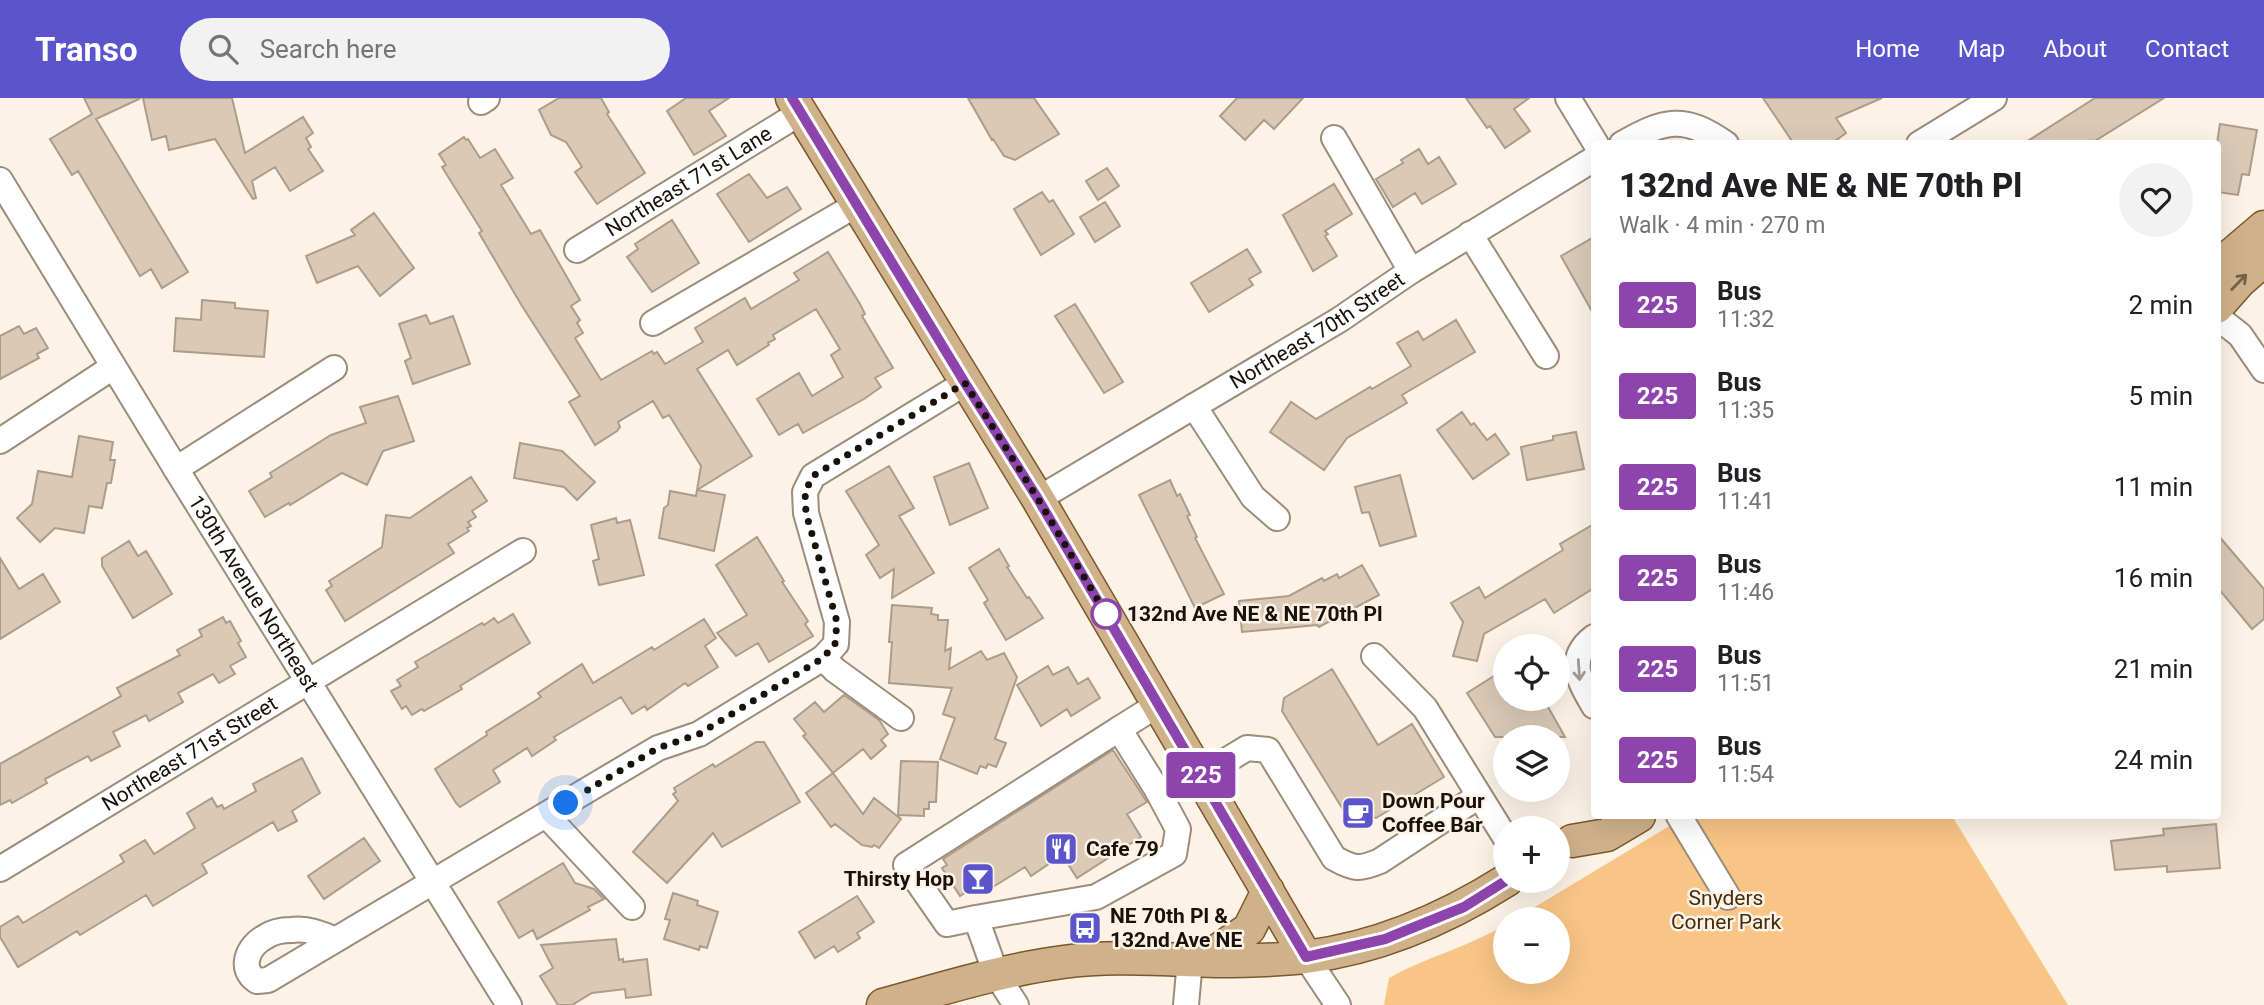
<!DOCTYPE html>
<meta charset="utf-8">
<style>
:root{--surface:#fff;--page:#f2f2f2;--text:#202124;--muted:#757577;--accent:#5b54cc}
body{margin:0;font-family:Roboto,sans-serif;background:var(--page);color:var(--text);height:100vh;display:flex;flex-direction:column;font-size:26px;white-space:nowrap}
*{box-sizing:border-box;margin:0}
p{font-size:23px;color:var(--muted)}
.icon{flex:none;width:38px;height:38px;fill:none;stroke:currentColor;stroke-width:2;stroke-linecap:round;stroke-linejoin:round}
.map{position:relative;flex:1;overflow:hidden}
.side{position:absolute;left:1591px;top:42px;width:630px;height:679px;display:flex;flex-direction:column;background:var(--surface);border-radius:7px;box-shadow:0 7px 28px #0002}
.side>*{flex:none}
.badge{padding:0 14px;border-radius:5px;font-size:24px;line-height:46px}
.fabs{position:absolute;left:1493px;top:536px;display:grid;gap:14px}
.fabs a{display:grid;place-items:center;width:77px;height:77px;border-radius:50%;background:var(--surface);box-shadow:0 7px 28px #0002;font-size:35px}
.you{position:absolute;width:35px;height:35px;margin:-18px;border:5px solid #fff;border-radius:50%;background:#1a73e8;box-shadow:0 0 0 10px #1a73e833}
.map>.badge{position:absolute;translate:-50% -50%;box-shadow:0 0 0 4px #fff}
.round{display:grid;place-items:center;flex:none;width:74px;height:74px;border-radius:37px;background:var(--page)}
.head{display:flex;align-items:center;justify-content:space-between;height:119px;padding:0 28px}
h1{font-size:33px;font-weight:800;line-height:52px}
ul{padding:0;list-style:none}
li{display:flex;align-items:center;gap:21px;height:91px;padding:0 28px}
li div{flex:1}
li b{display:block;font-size:26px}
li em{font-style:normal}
li .badge{min-width:77px;font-weight:700;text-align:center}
header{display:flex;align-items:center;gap:42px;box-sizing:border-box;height:98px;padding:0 35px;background:var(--accent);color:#fff}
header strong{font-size:33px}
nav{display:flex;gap:38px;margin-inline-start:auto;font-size:24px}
.search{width:490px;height:63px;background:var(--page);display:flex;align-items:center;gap:18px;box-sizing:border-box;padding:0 24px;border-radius:38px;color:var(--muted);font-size:26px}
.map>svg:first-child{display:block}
.green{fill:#f9c586}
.building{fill:#dbc9b6;stroke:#ad9c8a;stroke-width:2}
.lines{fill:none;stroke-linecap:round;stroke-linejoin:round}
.minor-casing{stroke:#9c8c7a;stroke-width:28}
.major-casing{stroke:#7b582b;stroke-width:35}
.minor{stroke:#fff;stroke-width:24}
.major{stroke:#d0b28a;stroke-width:32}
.oneway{stroke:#74624a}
.oneway2{stroke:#a3a09d}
.line-casing{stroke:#fff;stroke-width:16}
.line{stroke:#8e44ad;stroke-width:10}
.walk{stroke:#18120b;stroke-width:7;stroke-dasharray:0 12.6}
.stop-dot{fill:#fff;stroke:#8e44ad;stroke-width:3.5}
.labels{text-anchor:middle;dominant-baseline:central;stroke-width:5;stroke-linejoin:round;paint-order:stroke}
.street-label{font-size:21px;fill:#18120b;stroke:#fcf2e6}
.stop-label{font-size:21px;font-weight:bold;fill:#18120b;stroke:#fcf2e6;text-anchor:start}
.poi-label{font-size:21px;font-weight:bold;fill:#18120b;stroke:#fcf2e6;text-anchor:start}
.park-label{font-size:21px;fill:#452e0e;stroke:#fcf2e6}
</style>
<header>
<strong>Transo</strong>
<div class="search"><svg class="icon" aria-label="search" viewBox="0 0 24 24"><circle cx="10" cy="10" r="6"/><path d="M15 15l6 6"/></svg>Search here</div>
<nav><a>Home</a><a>Map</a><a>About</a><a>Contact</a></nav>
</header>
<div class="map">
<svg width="2264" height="907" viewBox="0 0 2264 907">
<rect width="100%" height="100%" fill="#fcf2e6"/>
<path class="green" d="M1686,718h266l116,189h-684l5,-27c37,-21 79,-31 116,-53v46h53v-52h-43z"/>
<path class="building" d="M84,0h57l-45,21 92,153 -26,16 -11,-19 -11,7 -62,-105 -6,4 -22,-36 42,-25z
M143,0h89l13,55 58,-36 10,16 -7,5 5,9 -3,2 15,22 -33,20 -15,-24 -23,14 4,17 -3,1 -38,-60 -46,11 -3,-14 -14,4z
M559,0h42l8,14 -2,2 38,59 -48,31 -22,-32 7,-5 -16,-25 -15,-7 -12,-25z
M686,0h43l-20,13 17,25 -32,19 -27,-44z
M968,0h66l25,36 -44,26 -11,-4 -11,-17 -1,1z
M1237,0h66l-29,31 -10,-9 -19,20 -25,-24z
M1466,0h63l-15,11 16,22 -25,17 -15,-22 -3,2z
M1763,0h119l-46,20 10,15 -15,11h-37z
M2095,0h69l-74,46h-67z
M2220,26l37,6 -8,45 -7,-1 -4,21 -21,-3v-49z
M464,39l2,3 2,-1 12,19 15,-9 18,29 -12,7 30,49 9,-4 40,70 -9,6 9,14 -3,3 6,10 -8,5 26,42 51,-29 2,3 3,-2 8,12 38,-22 -8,-14 50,-30 6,11 48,-29 -5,-7 34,-21 32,52 5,10 -3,2 31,52 -18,10 6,9 -17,12 -61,34 -5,-9 -19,11 -22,-36 42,-26 13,23 31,-19 -12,-22 9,-6 -24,-40 -43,26 2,4 -7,4 1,2 -32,20 -9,-15 -31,19 55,87 -55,34 4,-24 -32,-51 -6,3 -10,-17 -35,21 2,5 -3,4 -22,14 -26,-43 11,-6 -58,-90 -43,-73 3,-2 -40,-64 4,-2 -7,-11z
M1419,51l9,15 11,-7 17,27 -34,20 -7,-11 -22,14 -17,-28 27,-16 -2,-3z
M1107,70l12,18 -21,14 -12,-19z
M749,76l18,24 20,-11 14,22 -52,33 -32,-48z
M1334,86l18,30 -27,17 3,3 -3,2 12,20 -24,15 -30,-56z
M1042,94l7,10 4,-2 21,34 -33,21 -27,-46z
M1105,104l15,24 -25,16 -15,-25z
M374,115l40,55 -34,28 -22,-30 -41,17 -11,-27 49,-21 -4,-5z
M672,122l27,43 -47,29 -25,-35 11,-8 -3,-5z
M1594,139v78l-33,-59z
M1247,151l14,23 -12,7 4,6 -44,27 -18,-29z
M202,202l33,3v5l33,3 -4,46 -90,-6 2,-33 25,2z
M1075,206l48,78 -19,11 -49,-77z
M426,217l4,9 23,-8 17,48 -57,20 -8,-23 6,-3 -12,-34z
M1456,222l19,32 -73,43 5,8 -60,35 -23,32 -54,-38 21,-30 25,17 54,-32 2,2 39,-23 -14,-23 21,-12 5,9z
M19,228l5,8 12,-6 12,20 -11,6 2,4 -39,21v-43z
M398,298l16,45 -31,10 -16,34 -25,-12 -52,32 -1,-2 -24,14 -16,-26 23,-14 -2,-4 61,-38 35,-12 -6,-16z
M1462,314l9,13 3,-2 13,17 8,-6 14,20 -36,25 -36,-49z
M1576,334l8,37 -57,11 -6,-33 32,-7v-4z
M79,338l34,6 -3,18h5l-4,23h-4l-5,25 -13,-2 -5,27 -29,-5 -15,14 -23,-24 15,-14 6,-33 34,6z
M520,345l42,8 33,31 -18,18 -13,-13 -50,-9z
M969,365l19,45 -38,17 -16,-48z
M889,368l25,42 -15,8 35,57 -42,25 2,-29 -14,9 -14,-23 13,-10 -33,-54z
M1400,377l16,61 -36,10 -11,-34 -7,1 -7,-26z
M471,379l16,24 -15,10 4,6 -8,5 3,4 -4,2 2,3 -21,13 6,9 -109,68 -19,-31 6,-4 -3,-5 53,-34 4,-32 24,3z
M1170,382l7,16 3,-2 10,21 -3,1 10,21 -2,1 29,56 -29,14 -56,-113z
M697,392l28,5 -11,56 -55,-13 5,-30 4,-3 2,-14 26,5z
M616,420l1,5 13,-3 14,55 -45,10 -6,-24 6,-2 -8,-34z
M1594,426v64l-40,25 -9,-14 -61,35 -7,27 -24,-5 10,-34 -12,-19 28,-16 6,11 78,-48 -3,-6z
M2217,436l47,55v30l-12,10 -35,-42z
M757,439l27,44 -2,1 26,39 -3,3 8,12 -44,26 -11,-19 -22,13 -19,-23 30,-18 -31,-50z
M129,443l9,15 8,-5 26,43 -39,24 -31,-52v-8z
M999,451l10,17 -2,1 20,31 2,-1 14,21 -37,22 -22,-37 4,-3 -19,-32z
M0,460l19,31 24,-15 17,28 -60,37z
M1362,467l17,30 -60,32 -2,-2 -75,7 -3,-31 50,-5 33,-18 2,3 13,-7 2,4z
M892,507l40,3 -1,6 7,1v5h10l-3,31 6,-3 -2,21 32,-18 6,9 17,-7 13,24 -22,62 11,4 -10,24 -8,-3 -2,4 -6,-2 -3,8 -37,-15 15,-41 -12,-4 9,-26 -63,-5 3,-41h-3z
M513,516l17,29 -70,43 2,3 -38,22 -2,-2 -10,6 -6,-9 -4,3 -11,-18 10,-5 -4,-6 21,-13 -3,-5 67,-39 2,2 10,-7 4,5z
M223,519l3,6 4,-2 11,20 -3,2 8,14 -16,9 5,8 -16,9 -6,-9 -35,19 5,9 -34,19 -3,-6 -33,17 7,14 -29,15 -3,-5 -43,23 2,4 -35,20 -2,-3 -10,5v-41l121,-68 -4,-8 63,-33 -3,-5 25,-14 -3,-6z
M704,521l12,19 -11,8 13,21 -30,19 -3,-3 -38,27 -2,-4 -13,8 -11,-17 -67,40 2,3 -24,16 -5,-8 -34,22 7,12 -40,25 -4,-4 -21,-34 52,-34 -1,-3 55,-35 -3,-4 44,-29 11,19 59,-36 2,3z
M1048,568l5,9 15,-8 10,17 10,-6 12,20 -29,18 -4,-7 -26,17 -24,-41z
M1332,571l46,76 34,-21 32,53 -68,41 -32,-7 -62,-100 2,-13z
M1505,571v29h38l22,39h-70l-28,-44z
M844,597l35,25 9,14 -7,6 5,6 -15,13 -8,-10 -30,24 30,41 11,-16 27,21 -22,29 -5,-3 -2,2 -10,-2 -27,-21 -4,3 -25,-34 27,-20 -30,-37 3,-2 -12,-15 21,-17 9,10z
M756,644h8l36,60 -78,45 -9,-14 -46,50 -34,-31 45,-51 -5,-7 3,-2 -2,-4 39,-24 2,3z
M1113,652l34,52 -20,12 14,23 -64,41 -15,-23 -31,21 -6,-9 -32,20 -6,-9 -27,18 -18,-28 5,-3 -4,-6z
M302,660l18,35 -28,18 5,10 -19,10 -5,-9 -71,42 5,9 -54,33 -7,-11 -66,40 -3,-4 -59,36 -18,-30v-10l18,-11 5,7 101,-61 -4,-7 25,-15 9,14 41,-26 -8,-15 25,-15 5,9 5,-2 2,4 32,-18 -3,-7z
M901,663l37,1 -2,40h-7v7h-5v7l-26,-1z
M2216,726l4,44 -53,4v-6l-52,4 -4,-29 53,-6 -1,-6z
M364,740l16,23 -56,38 -16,-23z
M563,765l12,20 19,6 10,10 -16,8 2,3 -53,29 -4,-9 -14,8 -21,-36z
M673,795l25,8 -1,4 21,7 -11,36 -7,-2 -1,4 -35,-11 6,-19 -5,-1z
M857,798l17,26 -17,11 3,5 -22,14 -4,-6 -19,12 -16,-26z
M616,841l3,21 4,-1v3l24,-3 4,36 -25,3 -1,-9 -33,4 -20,12h-14l-18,-29 13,-8 -12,-23z"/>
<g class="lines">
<defs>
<g id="minor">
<path d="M1568,0l28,46"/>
<path d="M481,4l6,-4"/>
<path d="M1334,40l77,133"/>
<path d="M1622,46c42,-24 62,-30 104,0"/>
<path d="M1919,46l75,-46"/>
<path id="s1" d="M0,82l176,289 333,536"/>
<path d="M1470,136l76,122"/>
<path id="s2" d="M577,152l223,-137"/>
<path d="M2217,219l23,18 24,35"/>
<path d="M653,225l203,-118"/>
<path d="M1194,308l59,91 24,21"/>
<path d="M0,343l113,-74"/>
<path d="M176,371l158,-101"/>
<path id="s3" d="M1038,401l301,-179 72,-49 183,-112"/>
<path d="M1594,539c-28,21 -15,44 0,69"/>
<path d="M1374,558l51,52 80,129"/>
<path d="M823,560l12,12 66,48"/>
<path d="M1119,631l40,-25"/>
<path d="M1201,678l46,-28 21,2 66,108c20,11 25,12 46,3l99,-65"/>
<path d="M546,717l86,92"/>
<path d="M1679,718l49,81"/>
<path id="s4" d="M0,771l523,-318"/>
<path d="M976,820l120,-21 78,-43 4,-25 -22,-41 -37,-59 -213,136 41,59 29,-6 20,56 20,31"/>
<path d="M335,842c-14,-7 -28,-12 -43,-10 -9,0 -20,2 -27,7 -17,9 -27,32 -8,44l11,-1 390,-232 41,-14 124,-76 13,-14 1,-22 -31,-109 -1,-21 8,-16 152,-93"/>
<path d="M1306,859l32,48"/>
<path d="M1186,907l4,-45"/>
</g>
<path id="major" d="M792,0l246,401 268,458
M2217,173l13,-15 34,-29
M2217,209l23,-26 24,-21
M1572,743l35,-6 32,-19
M1204,862l45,-31 19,-38
M883,907c59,-16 119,-35 180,-43 50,-7 102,-2 153,-1 29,0 61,-1 90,-4 71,-9 141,-39 201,-77"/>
</defs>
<use href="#minor" class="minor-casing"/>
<use href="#major" class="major-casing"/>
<use href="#minor" class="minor"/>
<use href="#major" class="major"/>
</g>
<defs><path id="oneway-shaft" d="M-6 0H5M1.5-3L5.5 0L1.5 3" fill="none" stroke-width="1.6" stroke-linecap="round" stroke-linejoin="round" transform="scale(1.75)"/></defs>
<use class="oneway" href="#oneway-shaft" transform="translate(2239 184) rotate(-46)"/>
<use class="oneway2" href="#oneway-shaft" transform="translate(1579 572) rotate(86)"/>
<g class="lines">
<defs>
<path id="line" d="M792,0l173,285 73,116 268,458 79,-18 79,-32 43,-27"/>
</defs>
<use href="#line" class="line-casing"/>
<use href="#line" class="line"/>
<path class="walk" d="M566,705l92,-55 41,-14 124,-76 12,-14 2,-22 -31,-109 -1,-21 8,-16 152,-93 73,116 68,115"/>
</g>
<defs>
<symbol id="cafe-square" viewBox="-11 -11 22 22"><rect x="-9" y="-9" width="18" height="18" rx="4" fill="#5b54cc" stroke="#fcf2e6"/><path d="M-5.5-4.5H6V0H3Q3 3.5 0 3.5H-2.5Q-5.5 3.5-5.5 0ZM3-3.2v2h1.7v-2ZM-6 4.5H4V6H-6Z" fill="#fff"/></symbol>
<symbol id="restaurant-square" viewBox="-11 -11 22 22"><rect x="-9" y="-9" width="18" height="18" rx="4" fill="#5b54cc" stroke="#fcf2e6"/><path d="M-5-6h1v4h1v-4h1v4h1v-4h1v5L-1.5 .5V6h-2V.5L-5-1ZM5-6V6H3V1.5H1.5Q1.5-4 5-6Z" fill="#fff"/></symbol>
<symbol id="bar-square" viewBox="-11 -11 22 22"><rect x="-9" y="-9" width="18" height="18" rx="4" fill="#5b54cc" stroke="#fcf2e6"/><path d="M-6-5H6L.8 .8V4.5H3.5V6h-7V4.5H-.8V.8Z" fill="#fff"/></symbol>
<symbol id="bus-square" viewBox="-11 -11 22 22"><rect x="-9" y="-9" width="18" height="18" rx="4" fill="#5b54cc" stroke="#fcf2e6"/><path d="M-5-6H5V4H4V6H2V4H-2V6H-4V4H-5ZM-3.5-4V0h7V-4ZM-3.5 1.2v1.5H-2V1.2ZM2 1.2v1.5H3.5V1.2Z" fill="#fff"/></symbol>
</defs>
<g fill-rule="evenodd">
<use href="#cafe-square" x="1339" y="696" width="38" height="38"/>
<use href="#restaurant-square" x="1042" y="732" width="38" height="38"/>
<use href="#bar-square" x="959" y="762" width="38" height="38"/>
<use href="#bus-square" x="1066" y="811" width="38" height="38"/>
</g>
<circle class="stop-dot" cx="1106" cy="516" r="14"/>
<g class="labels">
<g class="street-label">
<text stroke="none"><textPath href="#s2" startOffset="131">Northeast 71st Lane</textPath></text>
<text stroke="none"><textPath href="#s3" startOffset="326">Northeast 70th Street</textPath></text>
<text stroke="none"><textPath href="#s1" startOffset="485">130th Avenue Northeast</textPath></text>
<text stroke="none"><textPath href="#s4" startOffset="222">Northeast 71st Street</textPath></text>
</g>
<g class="stop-label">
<text x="1127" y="516">132nd Ave NE &amp; NE 70th Pl</text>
</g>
<g class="poi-label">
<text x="1382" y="703">Down Pour<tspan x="1382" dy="24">Coffee Bar</tspan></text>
<text x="1086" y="751">Cafe 79</text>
<text x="954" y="781" text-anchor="end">Thirsty Hop</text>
<text x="1110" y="818">NE 70th Pl &amp;<tspan x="1110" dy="24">132nd Ave NE</tspan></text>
</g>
<g class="park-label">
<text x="1726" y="800">Snyders<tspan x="1726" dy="24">Corner Park</tspan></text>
</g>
</g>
</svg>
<div class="fabs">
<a><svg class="icon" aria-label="locate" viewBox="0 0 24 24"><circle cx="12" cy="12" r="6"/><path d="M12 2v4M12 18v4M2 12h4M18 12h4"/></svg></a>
<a><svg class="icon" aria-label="layers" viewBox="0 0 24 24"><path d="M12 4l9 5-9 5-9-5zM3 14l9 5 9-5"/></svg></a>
<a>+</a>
<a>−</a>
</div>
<div class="you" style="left:566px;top:705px"></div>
<b class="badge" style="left:1201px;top:677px;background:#8e44ad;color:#fff">225</b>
<section class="side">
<div class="head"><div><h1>132nd Ave NE &amp; NE 70th Pl</h1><p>Walk · 4 min · 270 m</p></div><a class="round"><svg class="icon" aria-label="heart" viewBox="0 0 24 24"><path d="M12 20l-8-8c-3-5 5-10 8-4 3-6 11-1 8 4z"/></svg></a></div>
<ul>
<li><span class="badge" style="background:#8e44ad;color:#fff">225</span><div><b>Bus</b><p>11:32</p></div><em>2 min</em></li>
<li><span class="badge" style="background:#8e44ad;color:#fff">225</span><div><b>Bus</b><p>11:35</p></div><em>5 min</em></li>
<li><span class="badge" style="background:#8e44ad;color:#fff">225</span><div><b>Bus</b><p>11:41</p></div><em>11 min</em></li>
<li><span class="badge" style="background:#8e44ad;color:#fff">225</span><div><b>Bus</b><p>11:46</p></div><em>16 min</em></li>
<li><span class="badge" style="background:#8e44ad;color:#fff">225</span><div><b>Bus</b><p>11:51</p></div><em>21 min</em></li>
<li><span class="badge" style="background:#8e44ad;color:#fff">225</span><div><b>Bus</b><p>11:54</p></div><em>24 min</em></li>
</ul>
</section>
</div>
